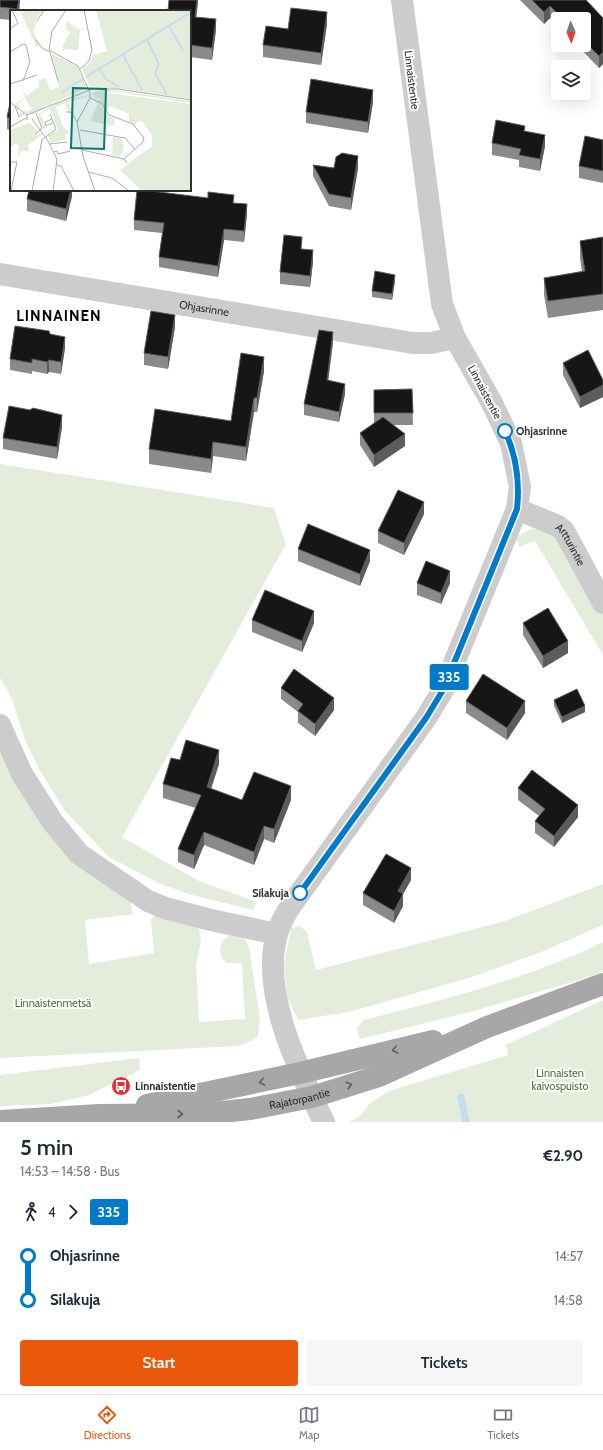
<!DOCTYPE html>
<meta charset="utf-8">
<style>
:root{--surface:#fff;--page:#f6f6f7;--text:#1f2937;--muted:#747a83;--line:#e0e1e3;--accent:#ea580c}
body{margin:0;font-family:Cabin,sans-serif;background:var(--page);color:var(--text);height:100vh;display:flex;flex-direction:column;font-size:15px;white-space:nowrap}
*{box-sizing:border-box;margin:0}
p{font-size:13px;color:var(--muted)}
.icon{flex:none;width:22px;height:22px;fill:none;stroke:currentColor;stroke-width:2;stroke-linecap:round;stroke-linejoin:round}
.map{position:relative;height:1122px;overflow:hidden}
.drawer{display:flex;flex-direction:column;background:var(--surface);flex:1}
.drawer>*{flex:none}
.badge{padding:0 8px;border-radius:3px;font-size:14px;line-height:26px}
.needle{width:26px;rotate:178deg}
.controls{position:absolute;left:551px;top:12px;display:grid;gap:8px}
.controls a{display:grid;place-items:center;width:40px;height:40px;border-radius:4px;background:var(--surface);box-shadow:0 4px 16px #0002;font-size:20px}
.map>.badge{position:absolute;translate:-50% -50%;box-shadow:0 0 0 2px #fff}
.legs{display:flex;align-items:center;gap:6px;height:44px;padding:0 20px;font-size:13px}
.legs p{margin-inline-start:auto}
.summary{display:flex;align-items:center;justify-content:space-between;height:68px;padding:0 20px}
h1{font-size:22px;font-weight:600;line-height:30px}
.button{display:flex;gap:8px;margin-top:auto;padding:8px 20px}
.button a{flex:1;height:46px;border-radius:4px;background:var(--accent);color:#fff;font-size:16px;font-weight:600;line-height:46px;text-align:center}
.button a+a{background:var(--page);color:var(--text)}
ul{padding:0 20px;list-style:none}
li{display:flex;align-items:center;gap:14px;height:44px;font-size:15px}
li i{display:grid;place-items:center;width:6px;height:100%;margin:0 5px;background:currentColor}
li i::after{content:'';width:10px;height:10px;margin:-5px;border:3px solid;border-radius:50%;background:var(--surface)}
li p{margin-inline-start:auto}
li:first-child i{background:linear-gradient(#0000 50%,currentColor 0)}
li:last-child i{background:linear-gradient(currentColor 50%,#0000 0)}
.dock{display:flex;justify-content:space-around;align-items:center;height:56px;border-top:1px solid var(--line);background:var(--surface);font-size:11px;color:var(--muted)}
.dock a{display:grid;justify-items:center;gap:2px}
.dock .current{color:var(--accent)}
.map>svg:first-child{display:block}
.green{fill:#e4ecdc}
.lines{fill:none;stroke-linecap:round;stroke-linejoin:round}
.stream{stroke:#c8dcec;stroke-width:7}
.street{stroke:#ccc;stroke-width:22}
.primary{stroke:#a7a7a7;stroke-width:22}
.wall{fill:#8a8a8a}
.shaded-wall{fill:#5c5c5c}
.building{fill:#161616;stroke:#5c5c5c}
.oneway{stroke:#5f5f5f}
.line-1-casing{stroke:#fff;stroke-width:9}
.line-1{stroke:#007ac9;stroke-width:6}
.stop-1-dot{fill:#fff;stroke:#007ac9;stroke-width:2}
.labels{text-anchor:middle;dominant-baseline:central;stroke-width:4;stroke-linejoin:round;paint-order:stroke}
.street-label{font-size:11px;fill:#2f2f2f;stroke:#fff}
.stop-label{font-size:11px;font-weight:bold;fill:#2f2f2f;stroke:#fff;text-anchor:start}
.park-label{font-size:11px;fill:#4f6c3b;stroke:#fff}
.poi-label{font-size:11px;font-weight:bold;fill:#2f2f2f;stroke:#fff;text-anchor:start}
.district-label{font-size:15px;font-weight:bold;letter-spacing:1px;fill:#000;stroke:#fff}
.inset-river{fill:none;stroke:#c8dcec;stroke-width:2}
.inset-road{fill:none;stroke:#acacac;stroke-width:1}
.view{fill:#0f766e;fill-opacity:0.15;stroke:#0f766e;stroke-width:2}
.inset-edge{fill:none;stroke:#2f2f2f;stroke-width:2}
</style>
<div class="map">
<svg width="603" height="1122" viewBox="0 0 603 1122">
<rect width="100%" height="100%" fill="#fff"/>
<path class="green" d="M0,464l274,44 12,36 -164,293 77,44 58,21 -4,8 -65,-16 -27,-10 -52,-27 -44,-46 -25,-40 -15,-31 -13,-41 -12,-21z
M531,529h15l11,4 46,82v40l-68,-114 -16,6 -3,-10z
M0,750l130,150 3,14 -48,6 4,44 65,-11 -3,-34 7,-5 34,10 7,5 2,13 -5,23 3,57 46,-3 -3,-56h-16c-20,-21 16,-44 23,-15l11,70 -2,18 -7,5 -13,5 -238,12z
M603,884v41l-64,28 -70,25 -120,34 -51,8 -11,-23 -3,-32 7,-37 9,-2 7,6 9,38 186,-48z
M603,942v29l-8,4 -121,36 -114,28 -2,-3 -1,-8 7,-8c81,-21 164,-41 239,-78z
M603,1000v122h-254l11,-6 10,-13 19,-12 119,-36 -2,-10z
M139,1058l1,12 -51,25 -38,9 -51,2v-31z"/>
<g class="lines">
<path class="stream" d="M461,1097l5,25"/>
<g class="street">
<path id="s1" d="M0,274l413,69h18l24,-5"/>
<path id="s2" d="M517,509l41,17 6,5 39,72"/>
<path d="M0,725l22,49 30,47 27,33 69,47 17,7 46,12 66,14"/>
<path d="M324,1122c-25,-51 -64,-130 -47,-188 3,-10 9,-21 15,-30l134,-186 17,-28 74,-181 3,-22 -9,-44 -19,-40 -37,-65 -13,-34 -40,-304"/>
</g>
<g class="primary">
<path d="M147,1105l153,-32 133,-32"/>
<path id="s3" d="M0,1121l99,-6 104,-1 47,-5 62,-12 67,-21 108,-49 116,-43"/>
</g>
</g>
<path class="wall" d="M0,0h20l-1,11h-8v9l-11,-1z
M198,0l-2,17 20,13 -4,30 -22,-3v-46z
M520,0h66l17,18v46l-4,4 -22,-23h7v-26h-26v7l-8,-8 -6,6z
M327,24l-6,41 -58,-8v-12l25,-16z
M11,99v31l-4,-1v-12z
M373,102l-5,31 -62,-10v-11z
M525,131l20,15 -5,25 -21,-4v-7l-27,-5v-12z
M603,140v43l-24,-5v-12z
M313,165l21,3h24l-7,42 -22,-4 -16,-30z
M72,190v6l-6,25 -39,-10v-12z
M234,203l13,11 -3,28 -20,-2 -6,37 -59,-10v-10l3,-24 -28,-3v-10z
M603,237v73l-55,8 -4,-23v-17l38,-6 -2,-14v-17z
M302,249l11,13 -3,25 -30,-3v-12z
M395,281l-3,19 -20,-3v-6z
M175,327l-7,42 -24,-4v-12z
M50,334l15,14 -4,26 -12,-2 -2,2 -15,-3v3l-22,-4v-11z
M333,342l-5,38 17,14 -6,28 -35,-7v-11z
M563,363l40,17v17l-23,11 -17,-33z
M264,371l-7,41h-3l-8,49 -33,-5 -2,17 -62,-9v-15l82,-28z
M412,389l1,36h-20l12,21 -31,21 -14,-22v-12l14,-9v-34z
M62,427l-5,32 -54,-10v-11z
M424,514l-20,41 -26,-12v-12z
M298,549l72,12 -10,25 -62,-25z
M417,583h33l-9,21 -24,-9z
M252,620l62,3 -12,29 -50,-20z
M523,623l45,30 -25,15 -20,-33z
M281,688l53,22 -19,26 -17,-13v-11l-17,-13z
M554,700l31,12 -23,11 -8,-17z
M466,701l59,12 -18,27 -41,-27z
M180,760l39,4 -8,25 31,11h49l-17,43 -10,-4 -10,26 -50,-20 -10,24 -16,-7v-13l18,-41 -33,-10v-14z
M518,788l60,29 -24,30 -19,-14v-12l4,-5 -21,-16z
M411,880l-8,14v12l-9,17 -31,-18v-12z"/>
<path class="shaded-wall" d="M19,0h1l-1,11h-2z
M197,0h1v3l-3,25v-11z
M550,6v12l-6,6v-12z
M327,12v12l-6,41v-12z
M216,19v11l-4,30v-12z
M603,52v12l-4,4v-12z
M373,90v12l-5,31v-11z
M545,135v11l-5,25v-12z
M358,156v12l-7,42v-12z
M71,190h1v6l-6,25v-12z
M247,204v10l-3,28v-11z
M224,229v11l-6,37v-11z
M313,250v12l-3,25v-11z
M395,275v6l-3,19v-6z
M175,315v12l-7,42v-12z
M333,332v10l-6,48v-10z
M65,337v11l-4,26v-12z
M264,357v14l-7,41v-14z
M49,360v12l-2,2v-12z
M345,384v10l-6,28v-10z
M603,385v12l-23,11v-11z
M254,398v14l-8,49v-14z
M62,415v12l-5,32v-12z
M405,434v12l-31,21v-12z
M213,442v14l-2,17v-14z
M424,502v12l-20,41v-12z
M370,550v11l-10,25v-12z
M450,571v12l-9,21v-11z
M314,611v12l-12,29v-11z
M568,641v12l-25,15v-12z
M334,698v12l-19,26v-12z
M525,701v12l-18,27v-12z
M585,706v6l-23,11v-6z
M219,750v14l-12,37v-14z
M291,786v14l-17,43v-14z
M578,805v12l-24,30v-11z
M264,826v13l-10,26v-13z
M204,832v13l-10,24v-14z
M411,868v12l-13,23v-12z
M403,894v12l-9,17v-12z"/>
<path class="building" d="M0,0h19l-2,9 -17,-2z
M169,0h28l-2,17 21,2 -4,29 -22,-3 1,-5h-1v-29h-22z
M532,0h54l17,18v34l-4,4 -15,-15v-22h-21l-13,-13 -6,6z
M291,8l36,4 -6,41 -58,-8 3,-19 22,3z
M311,79l62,11 -5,32 -62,-10z
M11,99v20l-4,-2z
M496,120l29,6 -1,5 21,4 -5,24 -21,-4 2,-6 -29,-6z
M585,136l18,4v31l-24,-5z
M342,153l16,3 -7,42 -22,-4 -16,-29 21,3 2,-11z
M29,190h42l-5,19 -39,-10z
M137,190h6l65,8v-6l26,3 -1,8 14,1 -3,27 -20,-2 -6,37 -59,-9 5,-34 -30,-3z
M284,235l18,2 -1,12 12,1 -3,26 -30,-4z
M603,237v57l-55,7 -4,-23 41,-7 -5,-30z
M375,271l20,4 -3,19 -20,-3z
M151,311l24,4 -7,42 -24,-4z
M15,326l34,5 1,3 15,3 -4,25 -12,-2 -2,2 -15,-3v4l-22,-4z
M319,330l14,2 -6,48 18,4 -6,28 -35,-8z
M588,350l15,30v5l-23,12 -17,-34z
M241,353l23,4 -7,41h-3l-8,49 -33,-5 -2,17 -62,-10 6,-40 76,12z
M412,389l1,24h-39v-23z
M9,406l21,4 3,-2 29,7 -5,32 -54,-9z
M383,417l22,17 -31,21 -14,-22z
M398,490l26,12 -20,41 -26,-12z
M308,524l62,26 -10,24 -62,-25z
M426,561l24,10 -9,22 -24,-10z
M265,590l49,21 -12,30 -50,-21z
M548,608l20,33 -25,15 -20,-33z
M294,669l40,29 -19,26 -17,-13 5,-7 -22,-16z
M483,674l42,27 -18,27 -41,-27z
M577,689l8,17 -23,11 -8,-17z
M186,740l33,10 -12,37 35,13 12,-28 37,14 -17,43 -10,-3 -10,26 -50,-20 -10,23 -16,-6 23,-54 -38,-11 8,-26 9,2z
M532,770l46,35 -24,31 -19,-15 10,-12 -27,-21z
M386,854l25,14 -13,23 5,3 -9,17 -31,-18z"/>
<defs><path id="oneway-chevron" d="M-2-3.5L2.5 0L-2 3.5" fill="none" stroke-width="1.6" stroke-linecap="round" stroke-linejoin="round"/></defs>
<g class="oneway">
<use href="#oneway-chevron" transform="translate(395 1050) rotate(166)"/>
<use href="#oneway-chevron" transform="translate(262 1082) rotate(168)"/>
<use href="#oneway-chevron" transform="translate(349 1085) rotate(-17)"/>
<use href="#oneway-chevron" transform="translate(180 1114)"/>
</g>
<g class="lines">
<defs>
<path id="line-1" d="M300,893l126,-175 17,-28 74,-181c3,-28 0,-52 -12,-78"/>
</defs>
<use href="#line-1" class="line-1-casing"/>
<use href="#line-1" class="line-1"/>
</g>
<defs>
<symbol id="bus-disc" viewBox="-11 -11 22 22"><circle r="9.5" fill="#e92e30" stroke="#fff"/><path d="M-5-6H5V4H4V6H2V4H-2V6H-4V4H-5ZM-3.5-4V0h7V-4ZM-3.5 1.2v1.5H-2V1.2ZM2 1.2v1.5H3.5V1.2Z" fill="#fff"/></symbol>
</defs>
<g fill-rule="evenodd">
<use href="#bus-disc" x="110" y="1075" width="22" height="22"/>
</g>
<g class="stop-1-dot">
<circle cx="505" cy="431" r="7"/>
<circle cx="300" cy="893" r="7"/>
</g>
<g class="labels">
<g class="street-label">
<text transform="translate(412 80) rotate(83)">Linnaistentie</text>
<text stroke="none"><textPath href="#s1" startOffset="207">Ohjasrinne</textPath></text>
<text transform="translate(485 392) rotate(62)">Linnaistentie</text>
<text stroke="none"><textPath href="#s2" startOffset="67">Artturintie</textPath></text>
<text stroke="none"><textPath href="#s3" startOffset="301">Rajatorpantie</textPath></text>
</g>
<g class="stop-label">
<text x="516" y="431">Ohjasrinne</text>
<text x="289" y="893" text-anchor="end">Silakuja</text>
</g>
<g class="park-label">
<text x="53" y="1003">Linnaistenmetsä</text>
<text x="560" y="1073">Linnaisten<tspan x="560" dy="13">kaivospuisto</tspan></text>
</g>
<g class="poi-label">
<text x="135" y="1086">Linnaistentie</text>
</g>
<g class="district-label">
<text x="59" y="316">LINNAINEN</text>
</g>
</g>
<g transform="translate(10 10)">
<rect width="181" height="181" fill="#fff"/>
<path d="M9,0l3,3 3,-3h19l-7,7 -3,15 5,14 -3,1 -3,-9 -3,1 2,-3zM86,0h95v89l-68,-10 -33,-2 -8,-18 9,-7 2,-7 14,-4zM57,11l11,8h8l-6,1 -2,20 -14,-1 -2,7 1,-11 7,-13 -5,-3zM42,44l25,12 10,22 -40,18 -2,-2 1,3 -13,7 -7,-1 -4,-4 6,3 4,-3 -7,-11 -7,6 2,4 -5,-4 10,-7 -5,-15 6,14 13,-9 -1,-6 8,-3 4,12 9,-3zM91,80h12l78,11v2l-74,-11h-16l90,12v87h-49l-22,-21 32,-24v-11l-10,-14h-4l-3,4 -6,-4v-7l-19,-8 -3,5 -9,-11 3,-3 -6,2 -2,-5 -1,4v-5zM76,83l-17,6 21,-4v4l-2,-3 -20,6 8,17 -9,-9 -2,-7 -9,4 7,20 7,6 -5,1 2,5 -16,4 -3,-8 10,-5 -8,-21 -10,5 6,13 -3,2 -5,-15 29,-16zM85,91l4,2 9,13 7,3 -1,7 -24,-5 8,-17zM20,113l8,9 -3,2 1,2 3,-3 3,2 -15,11 3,5h-9l-3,6 1,-12 -5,-1 -4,5v-19zM103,127l9,2 2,9 -5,9 -7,-2z" fill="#e4ecdc"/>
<path class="inset-river" d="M159,16l14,25M137,30l12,24 -4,9 12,22M113,45l19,35M90,60l6,9 13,8M76,67l102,-63 3,2M52,82l21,-13"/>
<path class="inset-road" d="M56,0l-14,21 -3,19 29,16 12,27v5l-13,24 6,34 12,35M27,11l7,-11M0,19l8,-6 -6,-13M26,30l6,8 8,4 8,29M0,42l13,-8 3,1 4,17 -7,19M70,59l9,-8 3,-11 -8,-40M0,74l27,-9M80,88l11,5 8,12 24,9 11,14 -1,4 -19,17M0,92l17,13M5,96l4,11 5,-4M56,102h4l7,9M22,109l16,22 9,18 -4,32M42,109l-7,3 1,4 7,-3M17,110v-5l65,-26h26l73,11M0,117l16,-9M70,120l45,8 10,11M25,125l7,-7 -6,-15M40,134l17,-2M72,140l42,9 3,4M44,142l3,-1 1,3 12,-3M0,152h7l-6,29M47,155l4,1 13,25M78,162l24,6 17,13M22,181l10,-51 14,-11 -6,-15"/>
<path class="view" d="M63,78l33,1 -2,60 -33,-1z"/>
<rect width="181" height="181" class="inset-edge"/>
</g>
</svg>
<div class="controls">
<a><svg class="needle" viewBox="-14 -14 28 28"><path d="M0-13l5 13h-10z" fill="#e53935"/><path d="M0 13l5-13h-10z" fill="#747a83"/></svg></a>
<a><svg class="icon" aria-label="layers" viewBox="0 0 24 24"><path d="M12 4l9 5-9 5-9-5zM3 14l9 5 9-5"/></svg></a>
</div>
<b class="badge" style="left:449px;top:677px;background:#007ac9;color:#fff">335</b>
</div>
<section class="drawer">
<div class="summary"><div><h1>5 min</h1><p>14:53 – 14:58 · Bus</p></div><b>€2.90</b></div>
<div class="legs"><svg class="icon" aria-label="walk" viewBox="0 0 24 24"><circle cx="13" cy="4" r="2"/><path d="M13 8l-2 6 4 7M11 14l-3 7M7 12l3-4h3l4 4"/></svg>4<svg class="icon" aria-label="forward" viewBox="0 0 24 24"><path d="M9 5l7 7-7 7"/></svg><b class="badge" style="background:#007ac9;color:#fff">335</b></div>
<ul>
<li><i style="color:#007ac9"></i><b>Ohjasrinne</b><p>14:57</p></li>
<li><i style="color:#007ac9"></i><b>Silakuja</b><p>14:58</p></li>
</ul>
<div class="button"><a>Start</a><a>Tickets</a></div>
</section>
<nav class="dock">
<a class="current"><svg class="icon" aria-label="directions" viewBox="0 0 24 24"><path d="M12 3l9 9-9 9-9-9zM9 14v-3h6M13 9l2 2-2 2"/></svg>Directions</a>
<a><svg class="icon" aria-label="map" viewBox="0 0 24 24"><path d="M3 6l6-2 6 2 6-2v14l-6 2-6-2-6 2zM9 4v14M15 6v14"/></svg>Map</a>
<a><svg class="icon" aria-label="tickets" viewBox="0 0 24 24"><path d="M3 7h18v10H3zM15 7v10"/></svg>Tickets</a>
</nav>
